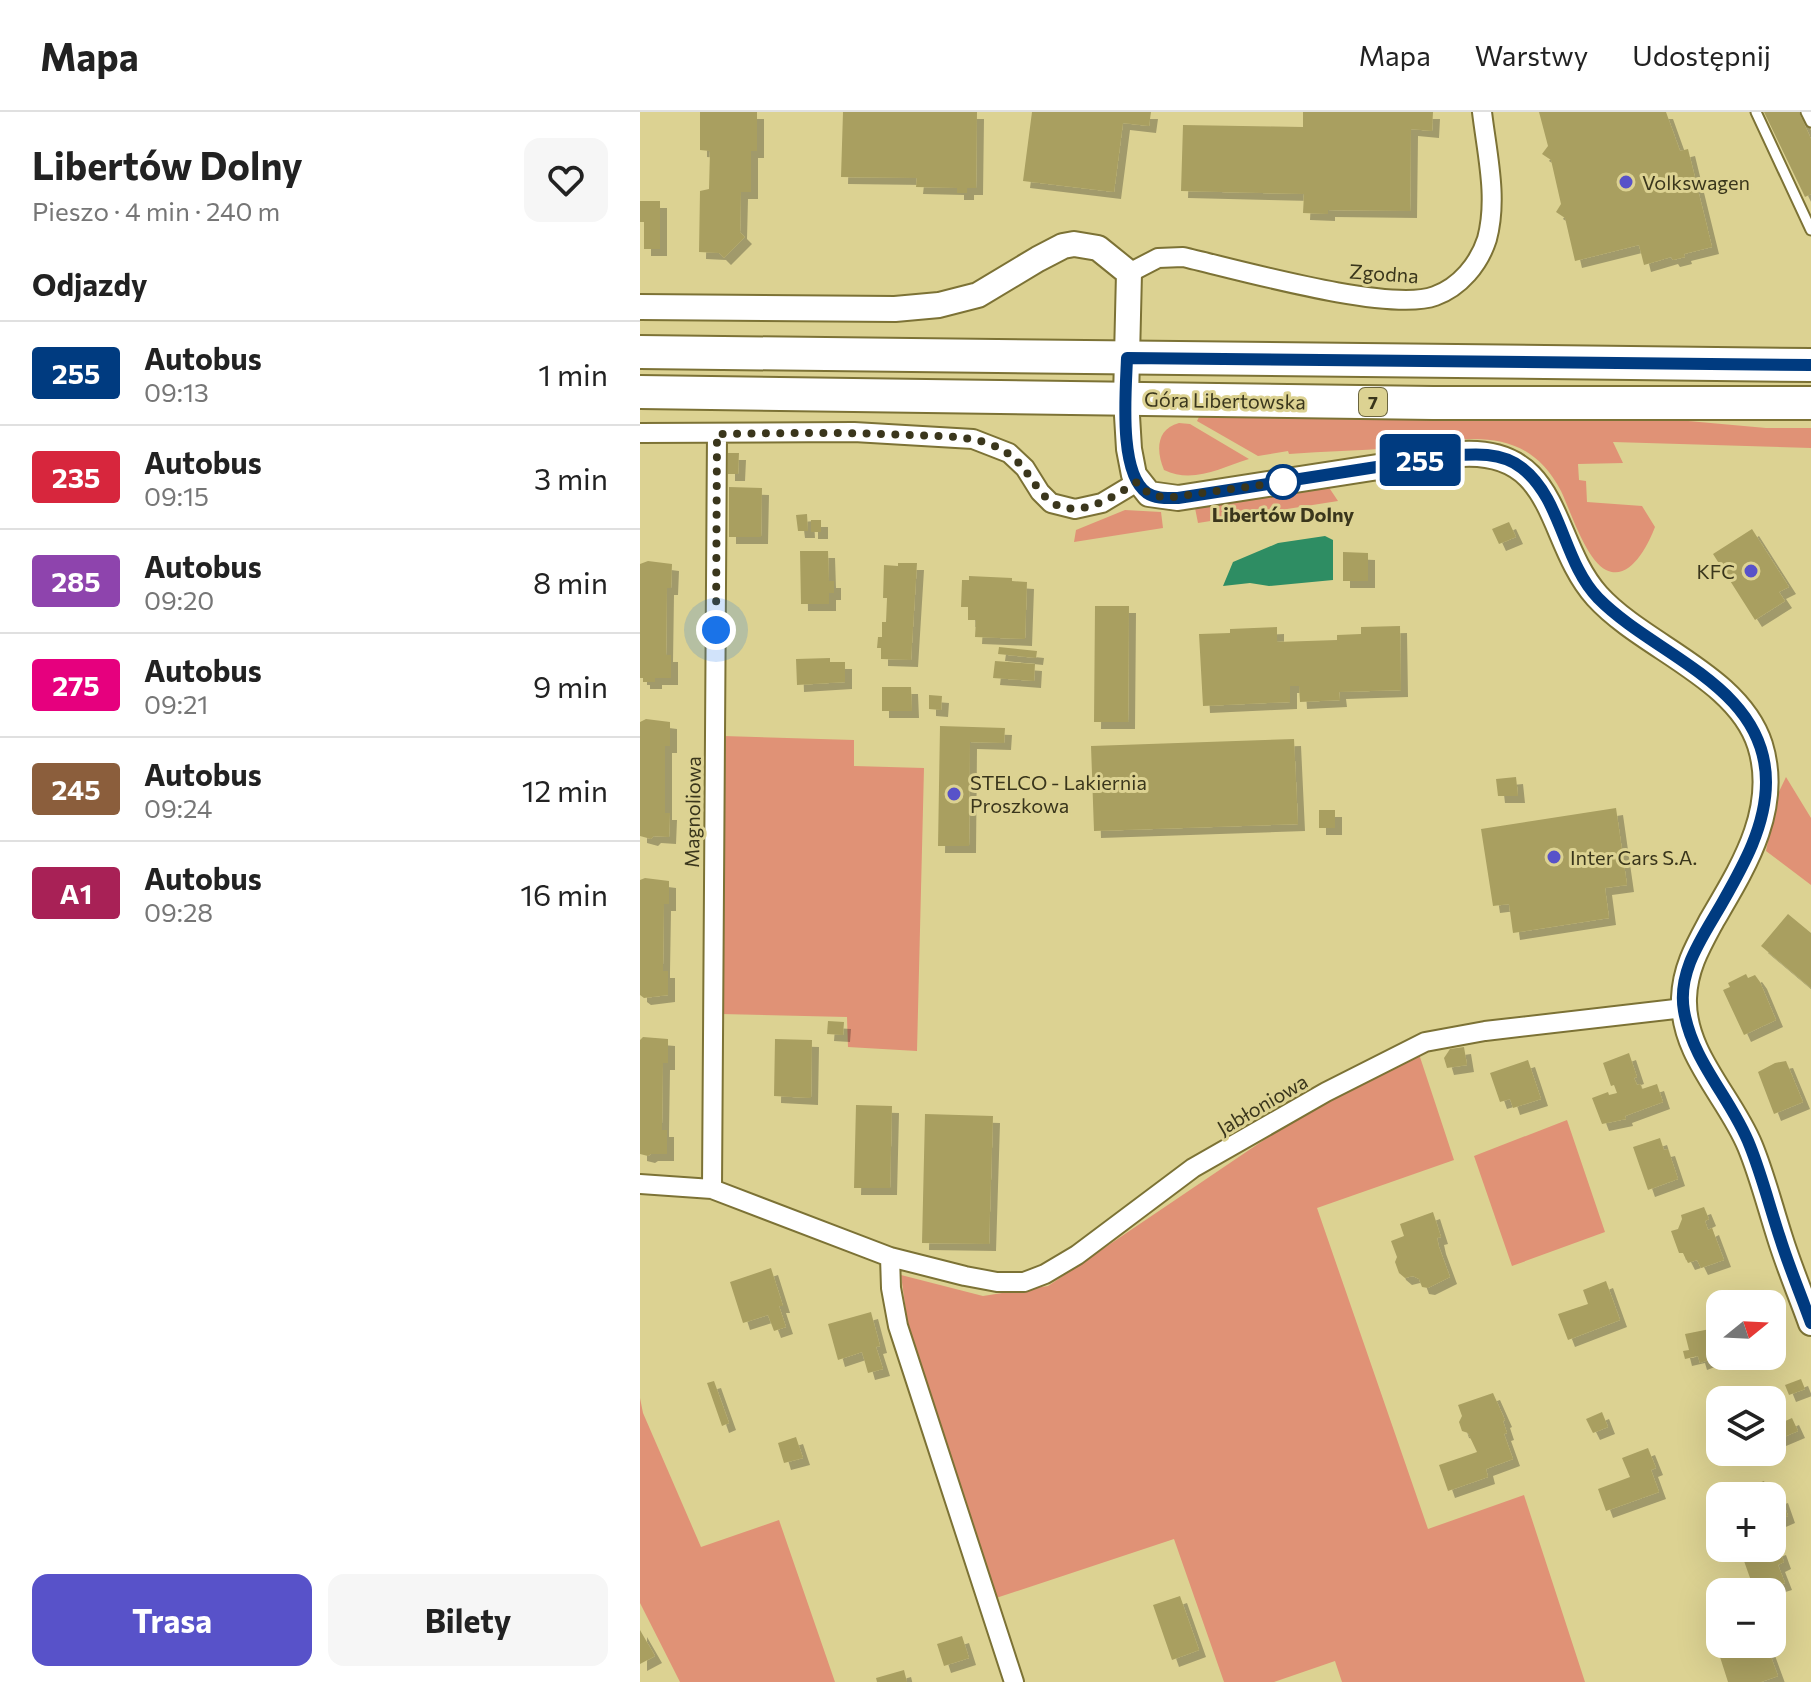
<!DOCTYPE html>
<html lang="pl">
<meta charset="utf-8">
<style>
:root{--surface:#fff;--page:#f6f6f6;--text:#222;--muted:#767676;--line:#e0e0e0;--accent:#5852c9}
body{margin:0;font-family:Commissioner,sans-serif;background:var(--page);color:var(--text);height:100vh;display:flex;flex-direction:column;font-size:30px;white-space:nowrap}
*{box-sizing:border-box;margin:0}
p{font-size:26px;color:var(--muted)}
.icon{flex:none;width:44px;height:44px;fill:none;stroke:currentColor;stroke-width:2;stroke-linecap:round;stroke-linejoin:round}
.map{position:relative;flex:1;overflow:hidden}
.panel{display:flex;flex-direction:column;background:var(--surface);width:640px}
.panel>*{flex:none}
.badge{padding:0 16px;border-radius:6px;font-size:28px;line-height:52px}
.needle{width:52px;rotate:72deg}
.buttons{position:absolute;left:1066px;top:1178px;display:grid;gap:16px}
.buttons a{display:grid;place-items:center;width:80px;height:80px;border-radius:16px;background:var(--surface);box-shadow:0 8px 32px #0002;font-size:40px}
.you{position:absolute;width:40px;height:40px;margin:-20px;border:6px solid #fff;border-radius:50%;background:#1a73e8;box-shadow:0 0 0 12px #1a73e833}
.map>.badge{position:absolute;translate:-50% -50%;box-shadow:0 0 0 4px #fff}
h2{padding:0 32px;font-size:30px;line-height:72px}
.round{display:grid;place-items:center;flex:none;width:84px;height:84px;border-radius:16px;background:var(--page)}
.head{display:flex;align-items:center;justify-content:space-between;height:136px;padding:0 32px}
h1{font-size:38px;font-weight:700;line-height:60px}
.action{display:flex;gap:16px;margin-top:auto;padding:16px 32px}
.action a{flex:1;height:92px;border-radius:16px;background:var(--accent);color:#fff;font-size:32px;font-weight:700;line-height:92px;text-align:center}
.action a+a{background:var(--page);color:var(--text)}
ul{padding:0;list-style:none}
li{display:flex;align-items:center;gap:24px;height:104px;padding:0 32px;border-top:2px solid var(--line)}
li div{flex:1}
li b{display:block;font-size:30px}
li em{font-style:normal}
li .badge{min-width:88px;font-weight:700;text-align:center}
header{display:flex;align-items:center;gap:48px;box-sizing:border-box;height:112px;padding:0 40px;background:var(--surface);border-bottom:2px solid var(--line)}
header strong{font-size:38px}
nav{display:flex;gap:44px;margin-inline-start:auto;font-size:28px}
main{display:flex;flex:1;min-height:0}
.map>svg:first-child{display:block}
.green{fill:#e09276}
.water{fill:#2e8d63}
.building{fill:#a99f61;filter:url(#shadow)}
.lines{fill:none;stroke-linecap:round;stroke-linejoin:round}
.lane-casing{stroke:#7c7235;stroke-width:13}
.street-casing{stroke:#7c7235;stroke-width:22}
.secondary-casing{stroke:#7c7235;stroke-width:28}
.highway-casing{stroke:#7c7235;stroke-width:36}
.lane{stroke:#fff;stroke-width:9}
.street{stroke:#fff;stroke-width:18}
.secondary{stroke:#fff;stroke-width:24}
.highway{stroke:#fff;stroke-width:32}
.line-casing{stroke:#fff;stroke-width:18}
.line{stroke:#003b80;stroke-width:12}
.walk{stroke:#3a361c;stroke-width:8;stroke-dasharray:0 14.4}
.poi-dot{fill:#5852c9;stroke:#dcd292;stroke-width:3}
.stop-dot{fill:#fff;stroke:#003b80;stroke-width:4}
.labels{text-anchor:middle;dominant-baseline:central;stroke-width:6;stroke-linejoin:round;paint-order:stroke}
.shield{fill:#dcd292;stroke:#6b653f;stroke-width:2}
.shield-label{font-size:18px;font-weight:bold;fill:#3a361c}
.poi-label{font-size:20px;fill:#3a361c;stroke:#dcd292;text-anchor:start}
.street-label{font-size:20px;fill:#3a361c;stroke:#dcd292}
.stop-label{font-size:20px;font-weight:bold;fill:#3a361c;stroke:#dcd292}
</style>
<header>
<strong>Mapa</strong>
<nav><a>Mapa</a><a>Warstwy</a><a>Udostępnij</a></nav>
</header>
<main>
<section class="panel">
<div class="head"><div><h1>Libertów Dolny</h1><p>Pieszo · 4 min · 240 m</p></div><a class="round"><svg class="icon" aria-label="heart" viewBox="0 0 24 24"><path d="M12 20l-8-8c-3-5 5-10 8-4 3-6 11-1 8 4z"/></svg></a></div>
<h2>Odjazdy</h2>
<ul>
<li><span class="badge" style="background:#003b80;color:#fff">255</span><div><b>Autobus</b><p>09:13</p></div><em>1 min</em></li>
<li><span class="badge" style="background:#d7263d;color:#fff">235</span><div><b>Autobus</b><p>09:15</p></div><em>3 min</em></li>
<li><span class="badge" style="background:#8e44ad;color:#fff">285</span><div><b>Autobus</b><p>09:20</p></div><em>8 min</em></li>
<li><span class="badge" style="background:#e6007e;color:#fff">275</span><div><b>Autobus</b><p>09:21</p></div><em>9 min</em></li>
<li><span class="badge" style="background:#8b5e3c;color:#fff">245</span><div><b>Autobus</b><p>09:24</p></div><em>12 min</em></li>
<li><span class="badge" style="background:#a82156;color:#fff">A1</span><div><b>Autobus</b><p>09:28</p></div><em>16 min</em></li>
</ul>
<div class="action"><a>Trasa</a><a>Bilety</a></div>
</section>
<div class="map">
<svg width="1171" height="1570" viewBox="0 0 1171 1570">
<defs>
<filter id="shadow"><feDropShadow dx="7" dy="7" stdDeviation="0" flood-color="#0004"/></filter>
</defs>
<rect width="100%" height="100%" fill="#dcd292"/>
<path class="green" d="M559,305h445l122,11h45v20l-198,-6 10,21 -45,1 1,16 7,1 1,21 55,4 13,21c-7,18 -25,55 -49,43 -20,-10 -35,-58 -45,-79 -38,-72 -102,-51 -168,-43 -34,3 -69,3 -104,6l-1,-3 -30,5 -61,-35z
M539,311l11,1 59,35c-29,9 -56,25 -85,11 -8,-19 -8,-41 15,-47z
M688,374l10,15 -140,22 -3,-15z
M485,398l36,2 2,16 -89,14 2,-12z
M83,624l131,4v26l70,2 -7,283 -69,-4 -1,-30 -126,-3z
M1146,665l25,41v67l-45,-34 10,-53z
M779,942l35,106 -137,48 111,321 96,-34 61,187h-243l-7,-21 -61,21h-50l-50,-143 -181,60 -84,-265 -8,-59 82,21 65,-10 238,-161z
M927,1008l38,112 -93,34 -38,-110z
M0,1286l3,15 58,134 78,-27 56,162h-155l-40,-79z"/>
<path class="water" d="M685,424l8,4v40l-64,6 -19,-3 -27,3 10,-24 45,-19z"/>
<path class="building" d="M60,0h57v39h-6v41h-10l-1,40 5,5 -21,21 -5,-5 -20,-1 1,-61 9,-2 1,-38 -10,-1z
M203,0h134l-1,76h-9v5h-10v-5l-41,-1 1,-9 -76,-1z
M392,0h119l-2,14 -26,-3 -9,69 -91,-11z
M663,0h130l-1,19 -21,-2 -1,82 -82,-1v4l-25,-1 1,-19 -123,-3 2,-66 120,2z
M899,0h127l14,39 8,-2 24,98 -28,7 1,3 -12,3 -2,-3 -27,8 -5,-20 -64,16 -10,-43 -9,-6 5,-8 -10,-44 -9,-6 6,-8z
M1124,0h35l12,27v55l-6,3z
M0,89h20v48h-16v-27h-4z
M88,341h11l-1,21h-10z
M89,375l33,1 -1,49h-32z
M167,402l1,17h-10l-2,-16z
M171,408h10v12h-10z
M869,410l7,15 -17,7 -7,-15z
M1112,417l37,58 -10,5 6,9 -30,19 -42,-66z
M160,439h28l1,30h5v12h-5v11h-28z
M703,440l25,1v28h-25z
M8,449l24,3 -1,24h-4l-1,67h5v23h-16v4h-12v-4h-3v-114z
M258,451h19l-6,97 -30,-1v-11h-4l1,-11h4v-15h4l1,-24h-4l1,-33 14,1z
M329,464l43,2v3l15,1 -2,57 -50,-2 1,-17h-8v-13h-7l1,-27h7z
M455,494h34l-1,116h-34z
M760,514l1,64 -62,2 1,8 -40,2 -1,-16h-9v16l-87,4 -4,-72 31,-1v-4l47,-2v15l60,-2v-5l24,-1v-7z
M359,535l38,4 -1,7 -38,-4z
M190,546v4h15v20l-48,3 -1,-26z
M355,549l40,3 -1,17 -41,-3z
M242,575h29l1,24h-30z
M289,583l13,1 -1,14 -12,-1z
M6,607l24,3v24h-5v67h5l-1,24 -15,-1 -3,3 -11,-3v-114z
M300,614l65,2 -1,15 -34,-1 -1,104h-31z
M654,627l4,85 -204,7 -3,-85z
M876,665l2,19h-20l-2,-17z
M976,696l11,77 -22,3 4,30 -96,15 -4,-29 -16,2 -12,-77z
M679,698h16v18h-16z
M5,766l24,3v23h-5l-1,61v6h5v24l-24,3 -4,-3v-115z
M1148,802l23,19v55l-50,-42z
M1106,862l2,4 7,-3 5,7 16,38 -32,15 -21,-45 7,-3 -2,-4z
M188,909l16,1 -1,13 -16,-1z
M3,925l25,2v24h-5l-1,61v6h5v24h-16l-3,2 -8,-2v-114z
M135,927l37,1 -1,58 -37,-2z
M824,935l3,18 -20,3 -3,-10 6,-9z
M989,941l8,24 -3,1 3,7 3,-1 2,5 15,-5 6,18 -38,14 1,3 -24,5 -10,-26 16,-6 1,3 8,-2 -3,-8 -3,1 -8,-23z
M888,948l13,39 -28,9 -3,-9 -10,3 -10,-29z
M1146,949l17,41 -29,12 -16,-42 17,-9z
M216,993l36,1 -2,82h-36z
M285,1002l68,2 -4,128 -67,-1z
M1020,1026l4,12 4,-1 10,30 -30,11 -15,-43z
M1064,1095l5,12 -4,2 3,9 4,-2 12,32 -23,8 -4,-8 -9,3 -5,-10h-4l-8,-22 7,-2 4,-10 -1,-4z
M793,1100l8,25 -4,1 2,9 11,30 -22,11 -6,-1 -3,-8 -6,-3 -8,2 -6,-5 -4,-11 2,-5 -6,-16 13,-5 -4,-12z
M131,1156l12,38h-4l7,21 -12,4 -6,-16 -25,8 -13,-41z
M966,1169l14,39 -52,20 -10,-26 30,-10 -5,-14z
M231,1200l9,34 -4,1 7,22 -15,4 -6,-21 -24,8 -10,-36z
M1070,1217l6,22 -10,3 2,6 -8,3 -2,-7 -13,3 -2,-8 6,-1 -4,-16z
M1161,1267l4,10 -16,6 -4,-10z
M74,1269l15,42 -7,3 -15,-43z
M853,1281l12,27 -2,1 4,12 -3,1 9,25 -27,10 2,8 -40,14 -9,-26 38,-13 -9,-19 -6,-2 -3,-9 3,-6 -4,-11z
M962,1300l6,15 -15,6 -7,-14z
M1152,1306l6,13 -26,11v-15z
M156,1325l7,21 -19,5 -6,-20z
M1008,1336l8,20 -5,2 8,22 -53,19 -8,-22 32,-12 -8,-19z
M1124,1369l5,11 -4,1 1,3h-28l-2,-5z
M1141,1384l7,20 -16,7v-24z
M1139,1436l5,14 -6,3 7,18 -30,9 -11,-31z
M540,1484l19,54 -27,10 -19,-55z
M0,1518l15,26 -15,8z
M322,1524l7,22 -25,8 -7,-22z
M1127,1534l11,30 -17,6h-33l-8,-25 24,-9 2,6z
M264,1558l3,12h-30l-1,-4z"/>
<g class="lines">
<defs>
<path id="lane" d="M1116,0l55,118
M1166,0l5,10"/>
<path id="street" d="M489,161l29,-15 25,-1c53,12 206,56 252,39 25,-9 44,-32 52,-57 11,-41 0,-85 -5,-127
M0,321l214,-1 119,7 36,14 16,15 15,24 11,11 24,6 27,-6 35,-21
M0,1072l72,5 178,68 75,19 32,6h27l21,-8 32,-19 116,-87 133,-76 99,-50 60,-11 199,-23
M72,1077l5,-755
M250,1145l1,31 7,38 116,356"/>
<path id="secondary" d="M0,195l255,2 44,-4 39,-10 60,-36 25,-13 11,-2 24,4 31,25 -3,126 3,50 5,26 15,19 29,4 284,-44c98,-5 86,87 135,142 46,51 141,80 163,149 20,64 -17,122 -48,175 -14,26 -27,48 -28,78 -2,56 46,99 66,148 12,29 20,61 30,92 9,29 21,57 31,85"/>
<path id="highway" d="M0,240l1171,13
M0,280l793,11h378"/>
</defs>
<use href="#lane" class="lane-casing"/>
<use href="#street" class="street-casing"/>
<use href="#secondary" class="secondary-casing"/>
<use href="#highway" class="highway-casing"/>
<use href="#lane" class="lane"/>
<use href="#street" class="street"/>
<use href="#secondary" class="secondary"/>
<use href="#highway" class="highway"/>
</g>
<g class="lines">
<defs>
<path id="line" d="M1171,253l-684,-7c-1,32 -9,115 20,135 9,6 20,5 31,5l269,-42c25,-2 54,-5 75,12 40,31 41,94 76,130 57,58 168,88 168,184 0,45 -24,86 -45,123 -19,33 -44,67 -37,106 9,52 48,88 66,135 12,30 20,62 30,92 9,29 21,57 31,85"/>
</defs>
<use href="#line" class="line-casing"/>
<use href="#line" class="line"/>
<path class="walk" d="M76,518l1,-196c64,-1 127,-2 191,1 25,1 54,0 79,8 30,11 35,24 53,48 28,36 68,9 97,-9l12,12 17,4 117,-16"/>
</g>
<g class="poi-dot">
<circle cx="986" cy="70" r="8"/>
<circle cx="1111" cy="459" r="8"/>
<circle cx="314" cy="682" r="8"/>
<circle cx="914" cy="745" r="8"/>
</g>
<circle class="stop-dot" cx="643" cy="370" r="16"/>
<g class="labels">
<rect class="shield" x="719" y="276" width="28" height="28" rx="6"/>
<g class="shield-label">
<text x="733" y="290">7</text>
</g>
<g class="poi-label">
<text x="1002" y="70">Volkswagen</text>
<text x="1095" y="459" text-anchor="end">KFC</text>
<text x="330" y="670">STELCO - Lakiernia<tspan x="330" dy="23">Proszkowa</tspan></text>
<text x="930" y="745">Inter Cars S.A.</text>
</g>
<g class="street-label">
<text transform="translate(744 161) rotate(4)">Zgodna</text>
<text transform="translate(585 288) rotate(1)">Góra Libertowska</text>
<text transform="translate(52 700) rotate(-89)">Magnoliowa</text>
<text transform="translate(622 992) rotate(-30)">Jabłoniowa</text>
</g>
<g class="stop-label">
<text x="643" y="402">Libertów Dolny</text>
</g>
</g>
</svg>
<div class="buttons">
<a><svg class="needle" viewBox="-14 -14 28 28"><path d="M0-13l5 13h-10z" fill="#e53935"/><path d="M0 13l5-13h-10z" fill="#767676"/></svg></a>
<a><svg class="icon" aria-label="layers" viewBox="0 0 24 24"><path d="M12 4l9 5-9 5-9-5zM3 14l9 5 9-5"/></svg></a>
<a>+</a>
<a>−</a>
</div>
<div class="you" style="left:76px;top:518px"></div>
<b class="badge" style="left:780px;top:348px;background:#003b80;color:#fff">255</b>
</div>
</main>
